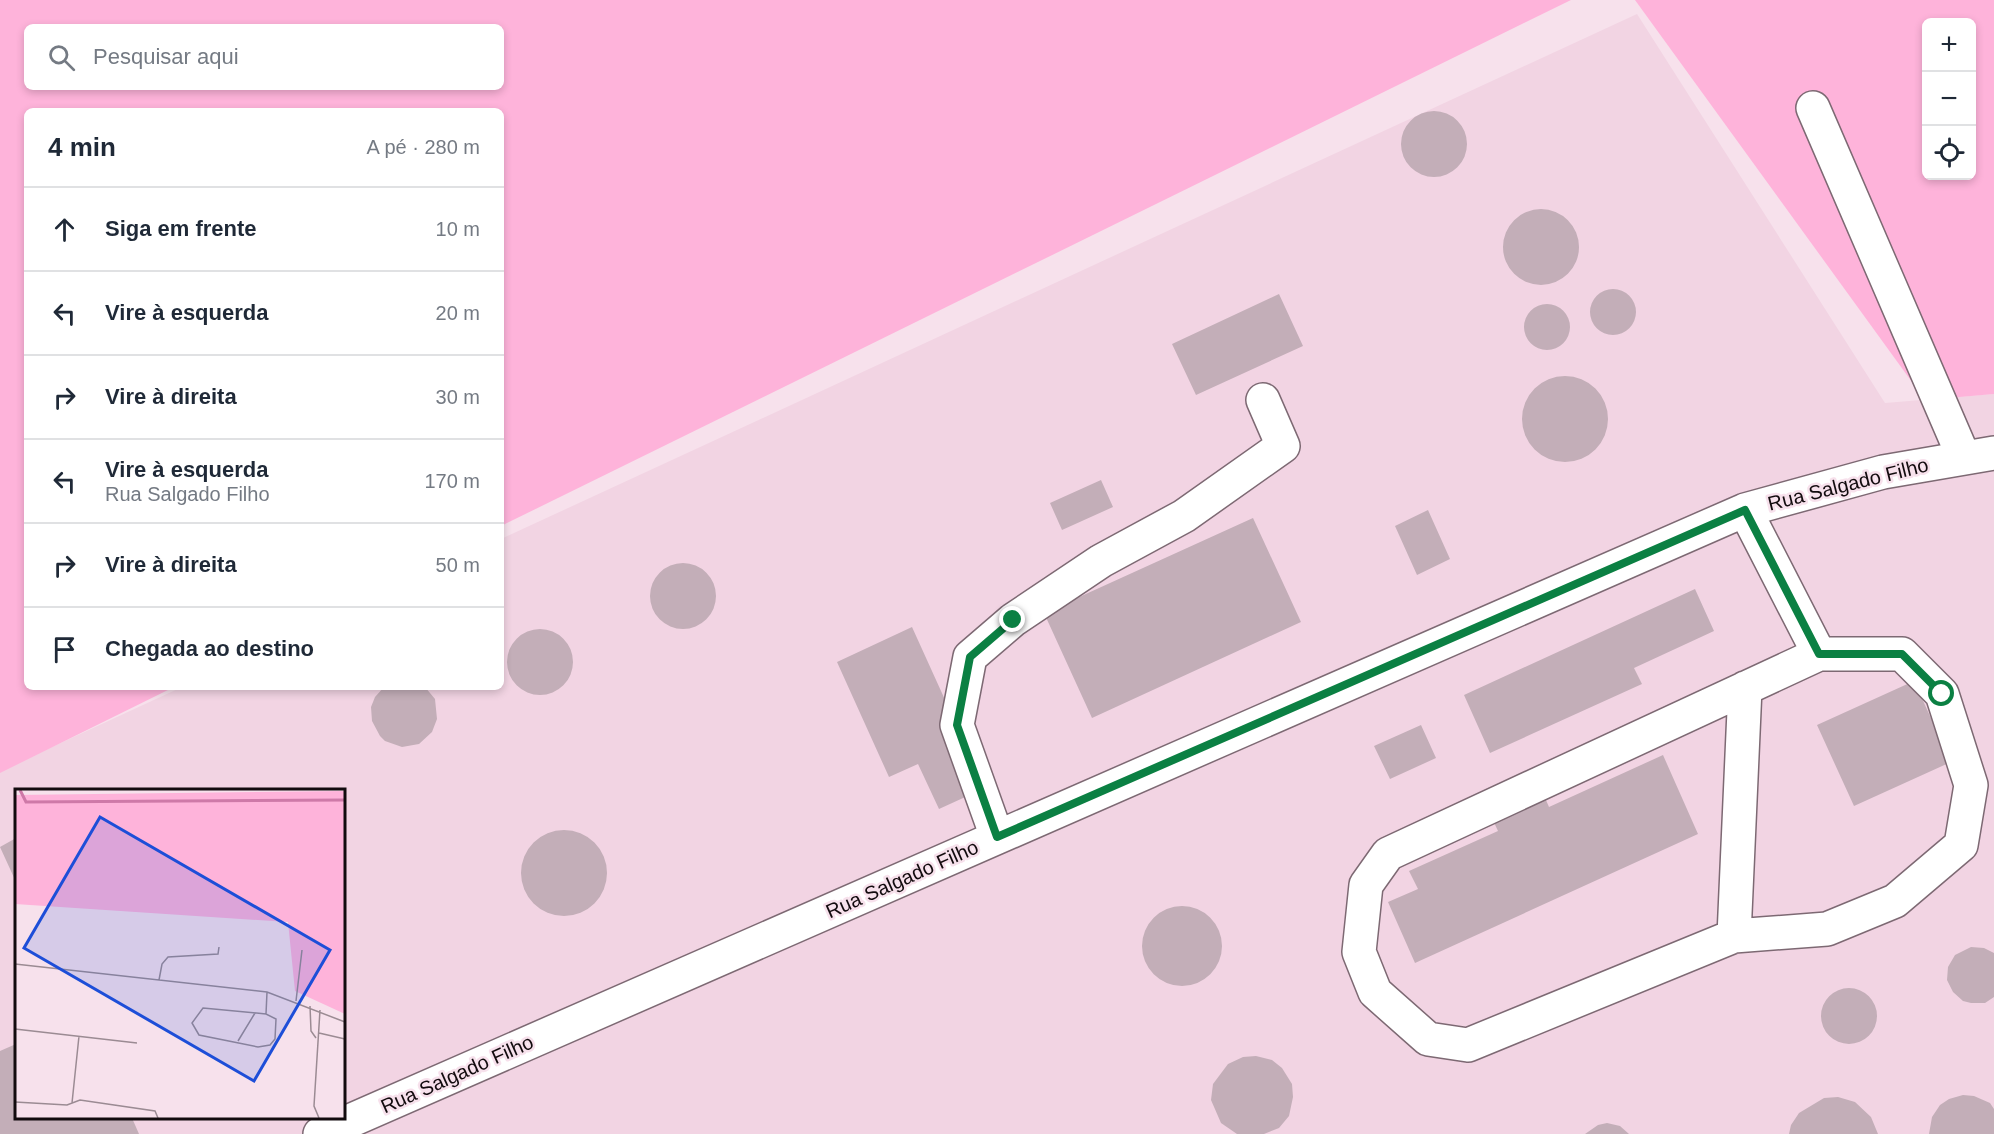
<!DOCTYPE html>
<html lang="pt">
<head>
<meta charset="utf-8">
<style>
	body { margin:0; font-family:Arial,sans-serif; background:#f6f6f7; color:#1f2937 }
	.controls { position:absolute; right:18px; top:18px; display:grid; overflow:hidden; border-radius:9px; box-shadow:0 3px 9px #0003 }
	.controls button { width:54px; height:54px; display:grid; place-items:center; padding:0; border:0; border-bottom:2px solid #e0e1e3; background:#fff; color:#1f2937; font:30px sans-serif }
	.stop { position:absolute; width:18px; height:18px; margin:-14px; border:4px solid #0b8043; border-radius:50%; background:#fff }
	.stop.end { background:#0b8043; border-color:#fff; box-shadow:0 2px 6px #0008 }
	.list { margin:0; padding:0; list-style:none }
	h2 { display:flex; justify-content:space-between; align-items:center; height:78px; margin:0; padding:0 24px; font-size:26px }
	h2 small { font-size:20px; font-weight:400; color:#747a83 }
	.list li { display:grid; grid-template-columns:39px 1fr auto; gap:18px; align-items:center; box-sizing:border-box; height:84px; padding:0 24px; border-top:2px solid #e0e1e3 }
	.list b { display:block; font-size:22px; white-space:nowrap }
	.list p { margin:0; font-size:20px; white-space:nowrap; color:#747a83 }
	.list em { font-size:20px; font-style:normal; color:#747a83 }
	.icon { flex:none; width:33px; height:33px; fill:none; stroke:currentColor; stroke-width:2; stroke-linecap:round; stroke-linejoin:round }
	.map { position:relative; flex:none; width:1994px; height:1134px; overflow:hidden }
	.search { position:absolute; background:#fff; box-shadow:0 3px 9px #0003; left:24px; top:24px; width:480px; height:66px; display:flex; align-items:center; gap:15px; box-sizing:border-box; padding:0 21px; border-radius:9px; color:#747a83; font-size:22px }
	.panel { position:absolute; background:#fff; box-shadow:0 3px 9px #0003; left:24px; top:108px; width:480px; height:582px; border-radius:9px }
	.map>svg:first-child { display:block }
</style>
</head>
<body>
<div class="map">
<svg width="1994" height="1134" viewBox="0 0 1994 1134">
	<rect width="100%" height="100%" fill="#f7e1ec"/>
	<path fill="#f2d4e3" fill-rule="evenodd" d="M1637,14L1885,403L1994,394V1134H0V771L182,687H501V539ZM16,790H344V1118H16Z"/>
	<path fill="#feb3da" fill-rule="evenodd" d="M0,0H1571L501,526V111H27V687H174L0,773ZM27,27H501V87H27Z
		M1635,0H1994V394L1925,400ZM1926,22H1972V176H1926Z"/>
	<path fill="#c3aeb8" d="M1401 144a33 33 0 1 1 66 0a33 33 0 1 1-66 0Z
		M1503 247a38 38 0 1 1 76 0a38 38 0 1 1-76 0Z
		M1590 312a23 23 0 1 1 46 0a23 23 0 1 1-46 0Z
		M1279,294L1303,346L1196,395L1172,344Z
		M1524 327a23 23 0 1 1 46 0a23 23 0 1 1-46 0Z
		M1522 419a43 43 0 1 1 86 0a43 43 0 1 1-86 0Z
		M1101,480L1113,507L1062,530L1050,503Z
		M1428,510L1450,559L1417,575L1395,526Z
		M1253,518L1301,622L1092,718L1044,613Z
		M650 596a33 33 0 1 1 66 0a33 33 0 1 1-66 0Z
		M1695,589L1714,631L1634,668L1642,684L1490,753L1464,695Z
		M912,627L985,788L939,809L918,764L889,777L837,662Z
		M507 662a33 33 0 1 1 66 0a33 33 0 1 1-66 0Z
		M1914,681L1951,762L1854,806L1817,725Z
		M384,687H425L435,699L437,719L432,732L419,744L402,747L385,741L380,736L372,721L371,707L375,697Z
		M1421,725L1436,758L1390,779L1374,746Z
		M1663,755L1698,834L1415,963L1388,902L1418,889L1409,871L1498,831L1490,814L1542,791L1549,807Z
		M521 873a43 43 0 1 1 86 0a43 43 0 1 1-86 0Z
		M16,838V882L0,847Z
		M1142 946a40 40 0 1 1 80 0a40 40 0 1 1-80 0Z
		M1971,947L1984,948L1994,953V997L1985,1003H1971L1963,1001L1953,992L1947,980L1948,967L1955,955Z
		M1821 1016a28 28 0 1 1 56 0a28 28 0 1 1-56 0Z
		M16,1044V1118H132L139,1134H0V1051Z
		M1256,1056L1272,1060L1282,1068L1292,1084L1293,1097L1289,1116L1279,1128L1264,1134H1237L1221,1123L1211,1100L1213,1084L1228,1064L1243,1057Z
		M1963,1095L1974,1096L1990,1103L1994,1109V1134H1929L1932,1117L1940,1105L1949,1099Z
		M1838,1097L1855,1102L1871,1117L1878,1134H1789L1791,1125L1799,1113L1824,1098Z
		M1607,1123L1620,1126L1629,1134H1585L1598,1125Z"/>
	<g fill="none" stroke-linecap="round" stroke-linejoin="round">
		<defs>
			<path id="minor" d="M1813,108L1964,458
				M1745,510L1819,654
				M1819,654H1902L1942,694L1971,785L1961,845L1895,901L1827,929L1734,936L1468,1045L1428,1039L1375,992L1359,952L1366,885L1388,854Z
				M997,837L957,725L970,657L1013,620L1101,561L1184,516L1283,446L1263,400
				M1734,936L1745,688
				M320,1134L1745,510L1883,472L1994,453"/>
		</defs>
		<use href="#minor" stroke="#7d6973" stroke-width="36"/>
		<use href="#minor" stroke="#fff" stroke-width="33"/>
	</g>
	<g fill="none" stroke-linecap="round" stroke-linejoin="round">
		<path stroke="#0b8043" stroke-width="8" d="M1013,620L970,657L957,725L997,837L1745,510L1819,654H1902L1942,694"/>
	</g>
	<g text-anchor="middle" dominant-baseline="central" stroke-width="5" stroke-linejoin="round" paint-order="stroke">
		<g font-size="20" fill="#120b0e" stroke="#f7e1ec">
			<text transform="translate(1848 484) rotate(-14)">Rua Salgado Filho</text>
			<text transform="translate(902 879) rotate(-24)">Rua Salgado Filho</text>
			<text transform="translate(457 1074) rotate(-24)">Rua Salgado Filho</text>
		</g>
	</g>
	<g transform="translate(15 789)">
		<rect width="330" height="330" fill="#f7e1ec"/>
		<path d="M330,2V225L280,202L273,133L0,115V6Z" fill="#feb3da"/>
		<path fill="none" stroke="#ce79a8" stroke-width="3" d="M5,1L11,13L330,11"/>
		<path fill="none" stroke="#9b8b93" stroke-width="1.5" d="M0,175L252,203L330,233M144,191L147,175L153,168L203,165L204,158M281,212L287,161M295,217L296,242L301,249M188,219L251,225L261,230L260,250L255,256L243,258L184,246L177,234ZM251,225L252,203M0,240L122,254M304,244L330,250M223,252L240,224M0,313L52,316L65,311L140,322L143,329M57,314L64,247M304,329L299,317L305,221"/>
		<path fill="#1d4ed8" fill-opacity="0.15" stroke="#1d4ed8" stroke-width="3" d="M85,28L315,161L239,292L9,159Z"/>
		<rect width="330" height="330" fill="none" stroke="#120b0e" stroke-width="3"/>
	</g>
</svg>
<div class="controls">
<button>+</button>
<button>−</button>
<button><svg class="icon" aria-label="locate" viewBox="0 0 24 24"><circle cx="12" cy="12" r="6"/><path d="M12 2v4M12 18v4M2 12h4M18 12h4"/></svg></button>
</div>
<div class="stop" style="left:1942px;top:694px"></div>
<div class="stop end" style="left:1013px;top:620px"></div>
<div class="search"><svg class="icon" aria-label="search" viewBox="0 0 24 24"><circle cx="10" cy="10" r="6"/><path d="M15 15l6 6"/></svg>Pesquisar aqui</div>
<section class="panel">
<h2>4 min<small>A pé · 280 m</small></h2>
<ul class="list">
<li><svg class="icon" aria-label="ahead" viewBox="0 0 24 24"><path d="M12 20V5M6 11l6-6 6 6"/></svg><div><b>Siga em frente</b></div><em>10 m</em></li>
<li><svg class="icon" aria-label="left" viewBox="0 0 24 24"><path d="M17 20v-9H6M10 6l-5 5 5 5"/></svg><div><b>Vire à esquerda</b></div><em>20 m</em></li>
<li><svg class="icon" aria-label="right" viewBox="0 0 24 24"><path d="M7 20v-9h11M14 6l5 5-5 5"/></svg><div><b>Vire à direita</b></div><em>30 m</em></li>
<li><svg class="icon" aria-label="left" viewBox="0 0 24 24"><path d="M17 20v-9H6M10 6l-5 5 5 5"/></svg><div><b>Vire à esquerda</b><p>Rua Salgado Filho</p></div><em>170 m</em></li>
<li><svg class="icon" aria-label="right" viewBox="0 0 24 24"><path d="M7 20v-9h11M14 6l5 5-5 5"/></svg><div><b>Vire à direita</b></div><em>50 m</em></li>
<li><svg class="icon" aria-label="arrive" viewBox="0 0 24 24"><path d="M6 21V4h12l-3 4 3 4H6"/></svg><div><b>Chegada ao destino</b></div></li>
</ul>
</section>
</div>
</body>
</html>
